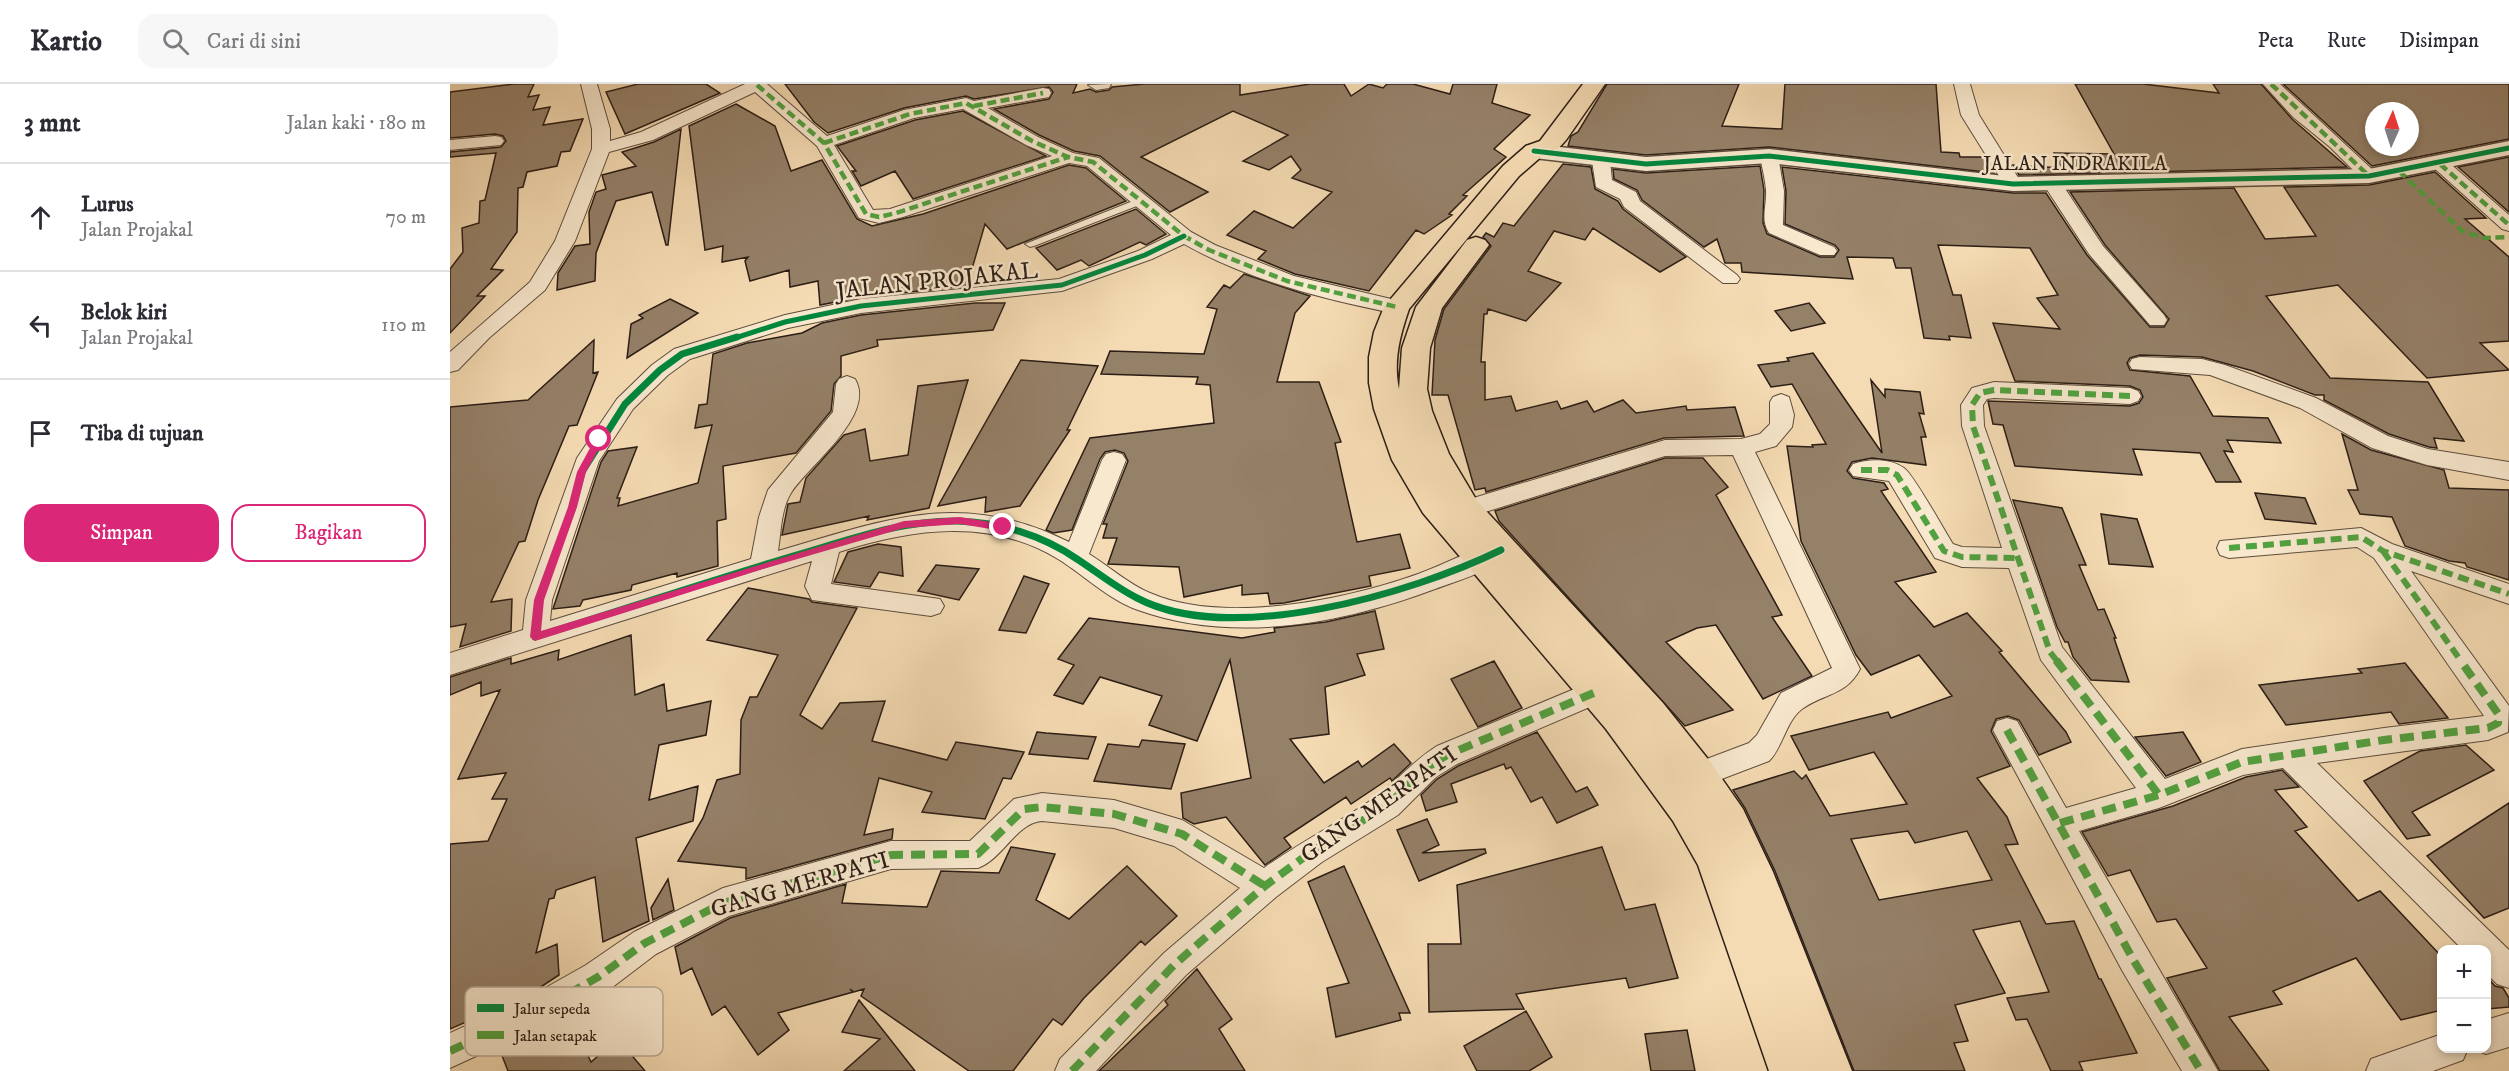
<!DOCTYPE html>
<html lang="id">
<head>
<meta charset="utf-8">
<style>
	body { margin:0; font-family:"IM FELL DW Pica",serif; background:#f7f7f7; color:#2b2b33 }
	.controls { position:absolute; right:18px; bottom:18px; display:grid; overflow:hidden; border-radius:12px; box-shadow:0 3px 9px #0003 }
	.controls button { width:54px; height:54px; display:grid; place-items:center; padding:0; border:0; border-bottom:2px solid #e1e1e2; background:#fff; color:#2b2b33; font:30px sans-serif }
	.compass { position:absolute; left:1915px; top:18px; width:54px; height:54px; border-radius:50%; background:#fff; box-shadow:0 3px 9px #0003; rotate:3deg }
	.stop { position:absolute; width:18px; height:18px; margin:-14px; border:4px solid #db2777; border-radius:50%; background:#fff }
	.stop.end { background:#db2777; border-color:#fff; box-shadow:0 2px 6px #0008 }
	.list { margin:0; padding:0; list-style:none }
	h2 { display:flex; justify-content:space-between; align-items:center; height:78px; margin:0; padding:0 24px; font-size:26px }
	h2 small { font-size:20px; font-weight:400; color:#7c7c81 }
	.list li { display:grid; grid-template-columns:39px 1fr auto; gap:18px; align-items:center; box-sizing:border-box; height:108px; padding:0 24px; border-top:2px solid #e1e1e2 }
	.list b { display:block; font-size:22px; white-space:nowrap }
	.list p { margin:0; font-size:20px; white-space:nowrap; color:#7c7c81 }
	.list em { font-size:20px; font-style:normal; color:#7c7c81 }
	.actions { display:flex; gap:12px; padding:18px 24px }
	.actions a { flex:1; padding:14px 0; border:2px solid #db2777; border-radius:18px; text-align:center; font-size:21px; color:#db2777 }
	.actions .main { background:#db2777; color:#fff }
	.icon { flex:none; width:33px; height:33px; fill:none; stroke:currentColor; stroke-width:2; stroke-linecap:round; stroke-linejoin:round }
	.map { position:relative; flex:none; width:2059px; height:987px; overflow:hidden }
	header { display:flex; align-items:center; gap:36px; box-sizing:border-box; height:84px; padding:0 30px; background:#fff; border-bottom:2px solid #e1e1e2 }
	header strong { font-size:28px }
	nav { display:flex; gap:33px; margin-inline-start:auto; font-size:21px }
	.search { width:420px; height:54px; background:#f7f7f7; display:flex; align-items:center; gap:15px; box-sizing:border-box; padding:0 21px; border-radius:18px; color:#7c7c81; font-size:22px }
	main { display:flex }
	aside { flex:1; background:#fff }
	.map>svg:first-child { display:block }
</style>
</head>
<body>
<header>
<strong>Kartio</strong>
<div class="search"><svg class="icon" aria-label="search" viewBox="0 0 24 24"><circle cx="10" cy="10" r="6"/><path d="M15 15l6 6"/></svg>Cari di sini</div>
<nav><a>Peta</a><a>Rute</a><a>Disimpan</a></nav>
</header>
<main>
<aside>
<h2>3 mnt<small>Jalan kaki · 180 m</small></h2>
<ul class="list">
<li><svg class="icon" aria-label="ahead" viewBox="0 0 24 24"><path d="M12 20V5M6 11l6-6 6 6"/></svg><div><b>Lurus</b><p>Jalan Projakal</p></div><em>70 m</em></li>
<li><svg class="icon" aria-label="left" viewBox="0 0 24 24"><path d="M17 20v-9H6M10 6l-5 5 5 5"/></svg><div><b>Belok kiri</b><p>Jalan Projakal</p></div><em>110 m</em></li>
<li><svg class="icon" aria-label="arrive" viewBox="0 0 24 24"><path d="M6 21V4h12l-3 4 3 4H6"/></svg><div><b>Tiba di tujuan</b></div></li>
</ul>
<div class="actions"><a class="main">Simpan</a><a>Bagikan</a></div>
</aside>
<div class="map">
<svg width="2059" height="987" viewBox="0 0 2059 987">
	<rect width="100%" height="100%" fill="#f5dbb3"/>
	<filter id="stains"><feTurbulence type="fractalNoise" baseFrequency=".00333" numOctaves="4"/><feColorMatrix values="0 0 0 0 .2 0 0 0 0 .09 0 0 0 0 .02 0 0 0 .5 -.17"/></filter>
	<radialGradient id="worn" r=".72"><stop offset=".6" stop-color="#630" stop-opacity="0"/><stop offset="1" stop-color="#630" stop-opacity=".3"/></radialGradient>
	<path fill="#958068" stroke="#2c1e16" stroke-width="1.5" fill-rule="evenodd" d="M64,0H84L78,13L89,11L83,26L100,23L93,41L133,35L120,67L111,68L107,82L77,88L73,103L68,104L67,148L41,185L53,186L27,212H35L0,249V185L13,168L12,144L29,139L30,117L35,116L46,69L0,73V68L51,63L56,57L53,52L45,50L0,54V8Z
		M188,0H256L270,9L175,50L156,8Z
		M335,0H627L623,9L640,5L646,8L659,6L662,3L694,0H790V11L860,0H894L901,12L919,0L933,4L937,0H963L1000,10L1003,0H1047L1042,19L1080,31L1044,65L1056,73L1013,111L1017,112L999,130L1002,131L974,150L966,146L919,207L845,190L808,175L816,167L777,151L804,127L843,144L882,108L842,94L851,86L841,72L819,86L793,77L838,51L783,27L691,73L758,108L720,128L650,72L624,67L589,51L544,25L599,15L603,8L599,3L524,15L516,12L454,24L378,49L364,38Z
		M1157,0H1289L1272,42L1332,45L1335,0H1486L1491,68L1509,69L1510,73H1535L1544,89L1319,63L1196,71L1118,62L1121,52L1128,48Z
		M1625,0H1693L1769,9L1763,0H1811L1842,35L1897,83L1569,91L1563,81L1612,84L1604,69L1664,70Z
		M1833,0H2059V55L1922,82ZM1924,27H1960V63H1924Z
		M286,20L325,42L341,87L372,76L407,135L422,142L473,130L619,81L636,84L676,117L557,165L535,140L517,202L411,213L370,221L368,197L340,203L339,186L300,197L295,177L298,173L272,178L273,162L255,166L239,42Z
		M513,27L596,72L463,115L445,87L411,102L402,87H406L387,62L465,36Z
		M231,45L218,161H216L202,108L166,117L146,169L145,197L107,206L108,189L125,162L140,160L139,128L146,108L156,105L152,91L186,82L172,68L204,58Z
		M2059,73V128L2008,83Z
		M1113,80L1141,83L1145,105L1168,117L1173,125L1236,173L1210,188L1143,144L1135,156L1104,147L1078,187L1111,199L1076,237L1038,225L1037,230H1034L1031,278H1035V316L1061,312L1066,327L1107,317L1111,325L1137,317L1144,328L1173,316L1186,329L1236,322L1237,326L1285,323L1294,352L1214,354L1036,408L1035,404L1025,406L998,311H982L985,256L994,225L1041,162L1033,153L1036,149L1044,153L1053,139L1064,142Z
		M1310,82L1314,106L1313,139L1317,150L1370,173H1384L1389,166L1385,161L1335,140L1336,107L1332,83L1563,109H1596L1637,171L1700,243H1714L1719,235L1655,161L1620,108L1784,104L1815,155L1866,152L1834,103L1919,101L1985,88L2036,134L2015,135L2059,173V257L2030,259L2059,286L1977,294L1888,201L1816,212L1880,294L1978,298L2014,357L1984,354L1987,364L1979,363L1939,350L1874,316V311H1865L1803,287L1752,273L1690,271L1680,274L1677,279L1680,286L1740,292L1763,332L1818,334L1831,359L1777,356L1783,368L1774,367L1791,398H1766L1750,369L1683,365L1692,391L1565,382L1553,341L1543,340L1538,317L1680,322L1689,319L1693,313L1690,306L1680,302L1565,297L1543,239L1610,245L1587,214L1608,211L1580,164L1488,161L1503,211H1511L1521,254L1499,252L1500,256L1474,254L1461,184H1446L1443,174L1397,173L1403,195L1292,188L1291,179H1275L1267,155L1254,163L1192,116L1187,106L1164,95L1163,85L1196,89Z
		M686,125L716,150L696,161L690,158L639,182L631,176L607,186L586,164Z
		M794,190L860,212L845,229L827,298H869L891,358L885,359L907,458L950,450L960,484L919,492L921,502L834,519L820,520L818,509L792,511V501L734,513L729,483L658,480L667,454H653L657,440H653L678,377L674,369L665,366L655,368L650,375L622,446L603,449L596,446L640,354L764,339L760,301L746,300L748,293L651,290L660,267L754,270L767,225L757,223L774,201L780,204Z
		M220,215L248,229L177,274L181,240L193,234L189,231Z
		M525,219H555L543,246L427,256L428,262L391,272V292L384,300L381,327L346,369L273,382L276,435L267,437L268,482L227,493V489L182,501L181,506L133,516L130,522L103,525L151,378L158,367L187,363L167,414H170L168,422L248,399L262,341L245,344L249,321L257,320L263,270L297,259L352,249L372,239L411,231Z
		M1359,219L1375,239L1341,247L1325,227Z
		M144,256L143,289L148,288L127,341L119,342L88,416L75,457L69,458L41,518L62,515L61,547L10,563L16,540L0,543V323L78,316Z
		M1363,269L1432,369L1421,296L1435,313V305L1470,308L1474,330L1469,329L1476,353H1471L1476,381L1422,374L1402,378L1397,387L1403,394L1434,399L1438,405L1431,407L1486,488L1445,498L1484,543L1517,529L1552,567L1549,568L1616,648L1621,658L1589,671L1569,636L1558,632L1546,635L1541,647L1560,682L1527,694L1557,733L1568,760L1555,761L1596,840L1624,837L1649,895H1651L1687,969L1629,978L1633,987H1601L1577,935L1566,936L1557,914L1599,908L1570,837L1523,846L1555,909L1505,921L1518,957L1504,959L1515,987H1404L1325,787L1295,724L1283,706L1344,687L1352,695L1356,691L1380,732L1457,720L1424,668L1359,686L1341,652L1438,628L1441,634L1502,612L1469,571L1421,591L1406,571L1351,457L1337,362L1363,363L1362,361L1376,360L1342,300L1321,303L1308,281L1339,277L1337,274ZM1458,747L1465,759L1517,747L1542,796L1429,816L1401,755Z
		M571,276L648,282L617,346H620L570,422L535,428L536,413L488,422Z
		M518,296L479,424L417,436L419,432L332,451L338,420L350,418L356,394L394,351L415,345L420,377L458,371L468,302Z
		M1892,350L1921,366L1994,386L1999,404L2059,406V496L2017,483L2015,479L1999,477L1955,462L1942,433L1910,430L1898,406H1908Z
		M1215,374H1253L1278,403L1266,411L1332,531L1322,533L1362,592L1313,615L1266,541L1247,544L1216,558L1283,626L1235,642L1049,437L1045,427Z
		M1805,409L1855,414L1866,440L1815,435Z
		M1563,416L1612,424L1636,481H1629L1648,526L1654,525L1666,554H1664L1679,598L1641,596L1623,573L1618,558H1615L1607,543Z
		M1651,430L1687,435L1703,483L1659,480Z
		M428,460L451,463L453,492L429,488L420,503L384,498L398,468Z
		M486,481L529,485L509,516L468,507Z
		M574,492L599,500L576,549L549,546Z
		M298,504L359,515L362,518L407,524L350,631L372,645L390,619L435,617L422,657L497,676L506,658L574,668L561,695L553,694L535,735L472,728L482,708L429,694L414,751L443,745L442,755L296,795V784L228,777L253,734L267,696L290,690L291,636L300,613H307L328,571L257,556Z
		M925,527L934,565L907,570L915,591L875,603L879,650L840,655L874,699L908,677L912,683L944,660L961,679L942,697L940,694L901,720L896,713L834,754L841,763L815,781L776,733L744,740L733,734L731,709L801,694L780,576L747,657L699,641L712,612L650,593L633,620L604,611L624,581L608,575L639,534L792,554L825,548L824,544L876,538Z
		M181,551L185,611L214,600L217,627L261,617L256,651L209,661L199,716L248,702L243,737L186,754L199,837L153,858L145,793L106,806L104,814L99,815L86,869L107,860L109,891L80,910L0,945V760L38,757L57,715H42L56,689L8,695L50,606L31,612V598L0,611V593L61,574V580L109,566L108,576Z
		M1044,577L1072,624L1028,643L1001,595Z
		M1955,579L1998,634L1949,640L1941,628L1836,641L1809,601L1912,589L1908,585Z
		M587,648L596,649L646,653L638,675L579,670Z
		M1087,648L1126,708L1137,703L1148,721L1107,739L1092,713L1081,718L1061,683L1056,685L1054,680L1001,700L1007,718L976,727L971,711L987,695L1008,682Z
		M1733,648L1751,678L1716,692L1685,653Z
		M692,656L735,660L721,705L644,697L658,660L689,663Z
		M2016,661L2044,686L1962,728L1980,751L1957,755L1914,697L1970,667Z
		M1832,686L1849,703L1825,706L1857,743L1845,747L1908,817L1930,807L1992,873V926L1951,936L1906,874L1823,907L1832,920L1779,933L1819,987H1770L1717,894L1757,884L1726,835L1707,838L1680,786L1658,792L1632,748L1723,722L1796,693Z
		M2059,719V824L2034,834L1977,772Z
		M977,735L989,761L972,769L1035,765L1036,769L969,797L947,746Z
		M561,763L605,770L586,816L619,835L677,782L727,832L695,861L691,857L634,914L612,941L603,935L563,987H519L411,912L414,905L404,908L400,905L403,908L328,929L339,946L308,971L275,922L262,931L242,884L231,890L225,863L280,834L396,800L392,819L477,823L491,787L549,789Z
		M1152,763L1175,826L1205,820L1228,894L1179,904L1176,894L1066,910L1074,925L979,928L978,860H1011L1007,801Z
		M894,782L960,929H949L951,936L886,953L877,904L899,899L858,798Z
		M218,795L224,826L203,836L201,824Z
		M747,885L782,935L769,945L795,987H649L718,921L715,917Z
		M2037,893L2045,902L2053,904L2059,914V923L2037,925Z
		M409,916L436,950L465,987H394L430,955L392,948Z
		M1076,927L1102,973L1079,987H1027L1014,962Z
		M119,931L141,978L168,955L195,987H58L51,969L79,950Z
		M1237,946L1245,987H1201L1195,950Z"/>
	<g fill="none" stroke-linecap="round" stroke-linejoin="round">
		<defs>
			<path id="service" d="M693,113L698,116L697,118L584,162L580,163L575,160Z"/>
			<path id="minor" d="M131,0H147L160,45V57L191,48L295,0H317L377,52L454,26L516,14L524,17L593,4L599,5L601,9L599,13L538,24L588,53L623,69L649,74L741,148L765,161L844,192L954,218L957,223L954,228L947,230C873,215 800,197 734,160L702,175L612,207L411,229L338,244L240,275L218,291L183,325L149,377L102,516L100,537L301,475L309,433L318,406L383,328L386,300L389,295L397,292L405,295C427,331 357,383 341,409C331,425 331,449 328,467C435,436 511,404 619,458L652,376L656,370L664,368L672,370L676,376L639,470C659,482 678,500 700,509C774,541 895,516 968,490C995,480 1021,466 1048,457L1057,460L1061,467C1051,484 1004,498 985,505C892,540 783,560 688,526C659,516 634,491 608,475C539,433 462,445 389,468L381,500L490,515L494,522L490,529L481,532L362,516L355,502L362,477L0,591V569L73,546L76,516L127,374L167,315L202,281L224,265L335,231L411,215L609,195L688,167L721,151L637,82L619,79L453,133L429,139L409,134L367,62L305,8L203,56L159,68L125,157L95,206L39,254L8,286L0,288V268L80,198L105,157L142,65V45ZM513,25L576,61L602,72L440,125L423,126L384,61L464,34Z
				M661,0L659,4L646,6L638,1Z
				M1504,0H1520L1529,31L1572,100L1570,104L1563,106L1554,100L1511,31Z
				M1813,0H1830L1925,88L1928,92L1925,96H1913L1880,63L1843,33Z
				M45,52L51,53L54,57L51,61L0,66V56Z
				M1319,67L1328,72L1334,107L1333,141L1384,163L1387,167L1384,171H1370L1319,149C1310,135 1317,122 1316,106C1315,95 1312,83 1310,72Z
				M1151,72L1160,77L1162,96L1186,108L1190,117L1287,191L1290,195L1287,199H1273L1174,123L1170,115L1146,103L1142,77Z
				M1990,75L1996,76L2059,131V147L2052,145L1984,84L1981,80Z
				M1601,92L1608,94L1653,162L1714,231L1717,236L1714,241H1700L1639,170L1592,98Z
				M1690,273L1752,275L1775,281L1866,314L1938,352L1978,365L2059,378V396L1977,381L1922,364L1850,324L1760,291L1682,285L1679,280L1682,275Z
				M1544,298L1680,304L1688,307L1691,312L1688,317L1680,320L1544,314L1537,315L1533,321L1534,342L1612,563L1715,695L1792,665L1934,644L2034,632L1924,474L1907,463L1779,474L1770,471L1767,464L1770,457L1911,444L1942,460L2059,500V520L1961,487L2059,622L2058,648L2038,656L1867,679L2059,866V904L2047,900L2036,889V866H2013L1833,684L1793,691L1709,724L1629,747L1768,987H1732L1673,888L1543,646L1547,637L1557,634L1567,637L1616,724L1686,704L1591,576L1559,484L1512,483L1485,474L1439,397L1403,392L1399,386L1403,380C1418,375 1440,374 1454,384C1464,391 1494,446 1503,460L1512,463L1552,464L1512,342L1511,321L1522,304Z
				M1331,310L1339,313L1344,331L1342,343L1326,362L1305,368L1410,585C1396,612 1374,609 1352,625C1336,637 1333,663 1319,677L1248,704L1238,700L1233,691L1238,682L1299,659L1307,651L1331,609L1382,584L1283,371L1215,372L1016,434L1007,431L1004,425L1007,419L1215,356L1291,355L1310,350L1320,340V318L1323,313Z
				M1146,596L1156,600L1160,608L1156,616L1007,680L986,693L948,731L872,778L826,813L736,891L646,987H605L610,975L714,869L790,804L724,762L664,744L592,737C566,739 553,775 528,784L441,785L279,832L206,870L160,905L105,936L0,984V949L81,912L136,881L184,848L273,804L441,757H520L564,715L592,709L664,716L732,736L814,784C850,758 891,738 927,712C948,696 964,676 987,662Z
				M2059,929V963L2036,970L2024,965L2036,964V936Z
				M1992,950V964H2018L2013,976L1983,987H1916L1921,975Z"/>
			<path id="tertiary" d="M2059,57V71L1919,99L1563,107L1319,79L1196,87L1084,74L1076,72L1072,67L1076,62L1084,60L1196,73L1319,65L1563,93L1919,85Z"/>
			<path id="trunk" d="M1133,0H1155L1116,56L1106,67L1092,72L1069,92L959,225C950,251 943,277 949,305L952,264L966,223L1017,156L1026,153L1035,156L1039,161L992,224L980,264L977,305L982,327L999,370L1027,417L1213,619L1261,679L1293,725L1323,788L1402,987H1319L1248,781L1223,737L1156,645L973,429L942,376L924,325L919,299V273L924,248L934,223L1053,82L1076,62L1090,57Z"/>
		</defs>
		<use href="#service" stroke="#5e4d3d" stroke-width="2"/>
		<use href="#minor" stroke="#5e4d3d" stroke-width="2"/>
		<use href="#tertiary" stroke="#5e4d3d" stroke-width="3"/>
		<use href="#trunk" stroke="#2c1e16" stroke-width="3"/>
		<use href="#service" fill="#f8e8ce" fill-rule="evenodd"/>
		<use href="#minor" fill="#f8e8ce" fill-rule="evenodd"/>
		<use href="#tertiary" fill="#f8e8ce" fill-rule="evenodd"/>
		<use href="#trunk" fill="#f5dbb3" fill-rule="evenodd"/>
		<path stroke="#51a240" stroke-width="4.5" stroke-dasharray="9 4.5" stroke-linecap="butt" d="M1821,0L1919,92
			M307,1L374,59L416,130L429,133L446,129L618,73
			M524,22L593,9
			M374,59L460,30L516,19L582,57L618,73L643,78L734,152L759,166L837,197L947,223
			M1990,80L2059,141
			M1949,87L2012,147L2033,154L2059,153"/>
		<path stroke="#51a240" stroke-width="6" stroke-dasharray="11 6" stroke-linecap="butt" d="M1411,386H1437L1447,391L1494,467L1512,473L1567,474
			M1779,464L1911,453L1933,467L2059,510
			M1933,467L2011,577
			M1607,577L1600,568L1523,342L1522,321L1530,309L1544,306L1680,312"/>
		<path stroke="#51a240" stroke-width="8" stroke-dasharray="14 8" stroke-linecap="butt" d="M1606,576L1709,711
			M1557,646L1684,877L1751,987
			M1610,739L1709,711L1792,678L1934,656L2038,644L2048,639L2049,631L2010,576
			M0,967L93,924L148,893L195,859L273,819L441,771L528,770L574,725L592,723L664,730L732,750L815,802
			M622,987L725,880L815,802L861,768L938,721L976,684L997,671L1146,608"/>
		<defs>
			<path id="cycleway-far1" d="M1084,67L1196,80L1319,72L1563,100L1919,92L2059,64
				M282,255L335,238L411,222L612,201L695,171L734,152"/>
			<path id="cycleway" d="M287,253L232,270L210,286L175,320L132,388L123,423L89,516L85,553C171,526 257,498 343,472C396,457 451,436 507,437C549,438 592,451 627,475C647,488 665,503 687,514C780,563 961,510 1051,466"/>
		</defs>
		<use href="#cycleway-far1" stroke="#f8e8ce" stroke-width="8"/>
		<use href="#cycleway" stroke="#f8e8ce" stroke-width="10"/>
		<use href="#cycleway-far1" stroke="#00873e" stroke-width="5"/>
		<use href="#cycleway" stroke="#00873e" stroke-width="7"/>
	</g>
	<path fill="#db2777" d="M146,353L154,355L136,388L127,423L94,516L91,547L454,437L510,433L553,440L558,443L553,447L510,440L454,444L313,485L85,557L80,553L84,516L118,423L127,388Z"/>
	<g text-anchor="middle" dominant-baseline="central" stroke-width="5" stroke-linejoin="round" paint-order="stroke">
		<g font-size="20" fill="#2c1e16" stroke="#f8e8ce">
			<text x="1625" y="80">JALAN INDRAKILA</text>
		</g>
		<g font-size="24" fill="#2c1e16" stroke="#f8e8ce">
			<text transform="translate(487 197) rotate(-6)">JALAN PROJAKAL</text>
			<text transform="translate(929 721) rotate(-35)">GANG MERPATI</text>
			<text transform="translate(350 801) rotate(-16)">GANG MERPATI</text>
		</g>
	</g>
	<rect x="15" y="903" width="198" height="69" rx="9" fill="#f8e8ce" stroke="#bbab97" stroke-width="1.5"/>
	<rect x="27" y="920" width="27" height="8" fill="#00873e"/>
	<rect x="27" y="947" width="27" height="8" fill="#51a240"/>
	<g font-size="16" fill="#2c1e16">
		<text x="64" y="930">Jalur sepeda</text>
		<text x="64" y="957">Jalan setapak</text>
	</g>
	<rect width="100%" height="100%" filter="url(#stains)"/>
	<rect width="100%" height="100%" fill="url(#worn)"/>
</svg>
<div class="controls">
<button>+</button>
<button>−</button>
</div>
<svg class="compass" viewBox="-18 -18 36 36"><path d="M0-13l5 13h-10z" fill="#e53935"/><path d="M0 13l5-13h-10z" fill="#7c7c81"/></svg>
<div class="stop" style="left:149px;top:355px"></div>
<div class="stop end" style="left:553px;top:443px"></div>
</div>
</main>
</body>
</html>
